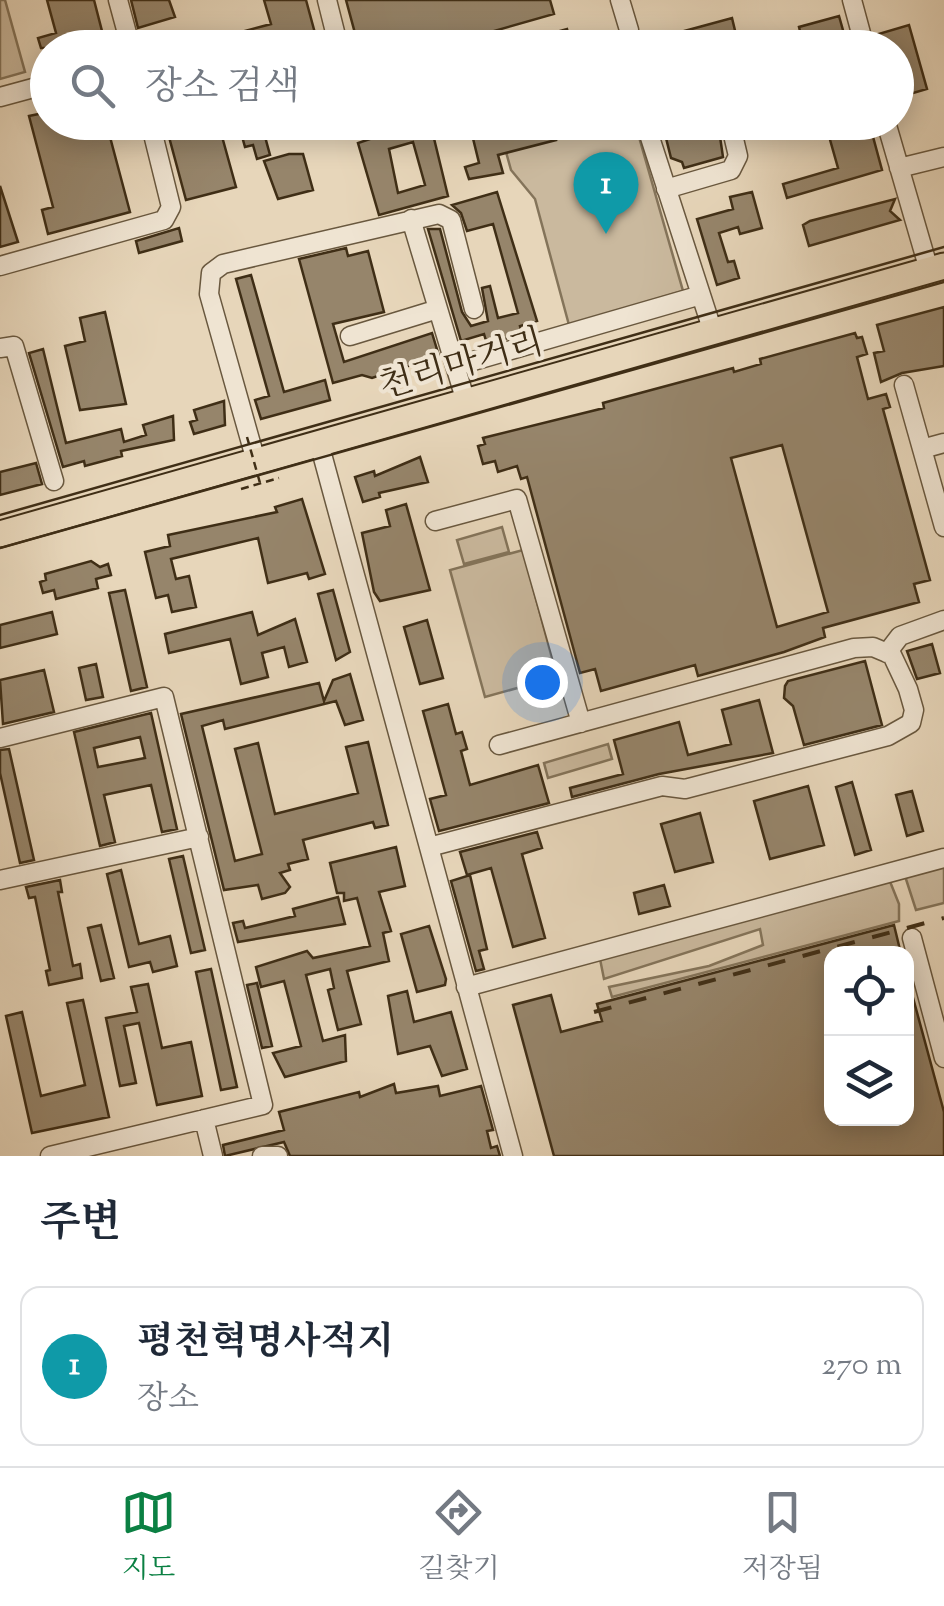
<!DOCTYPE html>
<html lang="ko">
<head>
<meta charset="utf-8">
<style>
	body { margin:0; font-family:"Sorts Mill Goudy","Noto Serif KR",serif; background:#f6f6f7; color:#1f2937 }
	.controls { position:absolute; right:30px; bottom:30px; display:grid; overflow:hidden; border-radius:20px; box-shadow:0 5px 25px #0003 }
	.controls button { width:90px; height:90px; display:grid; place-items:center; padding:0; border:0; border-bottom:2px solid #e0e1e3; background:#fff; color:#1f2937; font:50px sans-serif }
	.you { position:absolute; left:542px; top:682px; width:35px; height:35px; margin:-25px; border:8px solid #fff; border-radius:50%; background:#1a73e8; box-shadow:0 0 0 15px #1a73e833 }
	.badge { display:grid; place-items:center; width:65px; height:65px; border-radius:50%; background:#0b8043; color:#fff; font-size:32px; font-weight:700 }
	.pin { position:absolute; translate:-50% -82px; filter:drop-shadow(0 2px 5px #0008) }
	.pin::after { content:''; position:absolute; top:52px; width:35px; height:30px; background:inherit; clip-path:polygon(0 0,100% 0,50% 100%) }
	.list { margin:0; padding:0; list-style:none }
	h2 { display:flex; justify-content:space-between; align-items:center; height:130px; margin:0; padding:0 40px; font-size:42px }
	h2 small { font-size:32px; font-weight:400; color:#747a83 }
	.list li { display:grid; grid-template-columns:65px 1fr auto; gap:30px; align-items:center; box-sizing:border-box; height:160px; margin:0 20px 20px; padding:0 20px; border:2px solid #e0e1e3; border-radius:20px }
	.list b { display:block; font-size:38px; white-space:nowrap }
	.list p { margin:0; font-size:32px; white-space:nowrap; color:#747a83 }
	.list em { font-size:32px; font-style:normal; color:#747a83 }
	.icon { flex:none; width:55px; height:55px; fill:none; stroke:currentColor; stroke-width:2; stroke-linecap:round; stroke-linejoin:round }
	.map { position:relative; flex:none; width:944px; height:1156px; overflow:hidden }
	.search { position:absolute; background:#fff; box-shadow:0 5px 25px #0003; left:30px; right:30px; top:30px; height:110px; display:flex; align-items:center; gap:25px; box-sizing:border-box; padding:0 35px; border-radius:55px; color:#747a83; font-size:38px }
	.sheet { height:310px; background:#fff }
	nav { display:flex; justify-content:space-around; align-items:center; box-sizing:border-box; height:140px; border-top:2px solid #e0e1e3; background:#fff; font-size:28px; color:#747a83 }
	nav a { display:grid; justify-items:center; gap:5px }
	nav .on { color:#0b8043 }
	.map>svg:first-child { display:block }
</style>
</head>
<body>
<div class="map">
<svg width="944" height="1156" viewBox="0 0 944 1156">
	<rect width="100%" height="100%" fill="#e7d6ba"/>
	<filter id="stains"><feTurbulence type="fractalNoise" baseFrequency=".002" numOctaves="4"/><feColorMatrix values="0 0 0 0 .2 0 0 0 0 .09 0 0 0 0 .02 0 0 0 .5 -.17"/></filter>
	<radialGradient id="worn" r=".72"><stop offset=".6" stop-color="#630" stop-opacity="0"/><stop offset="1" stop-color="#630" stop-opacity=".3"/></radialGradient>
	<path fill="#cab99e" stroke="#84745a" stroke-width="2.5" d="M0,0H5L25,72L0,79Z
		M498,123H635L683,291L569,325L535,199L511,170Z
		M502,527L509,552L464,564L457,540Z
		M523,550L557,677L485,697L450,570Z
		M608,744L612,759L548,778L544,763Z
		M944,865V903L916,910L905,876Z
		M889,879L899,904V921L612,997L609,987L709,966L763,945L760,929L604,979L600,959Z"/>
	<path fill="#96856b" stroke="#3f2e16" stroke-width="2.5" fill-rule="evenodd" d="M47,0H94L103,35L61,48H41L38,38L56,33Z
		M131,0H169L175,17L138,28Z
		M264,0H306L319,48H217L215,39L271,24Z
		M346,0H550L554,14L434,48H359Z
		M839,16L848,48H804L799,27Z
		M732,18L738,43L721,48H657L655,39Z
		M909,25L927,89L896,98V48H879L875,35Z
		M567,29L572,48H509V45Z
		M48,112V122H106L130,212L48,234L42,210L53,207L29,116Z
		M165,122H218L236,187L186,200Z
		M238,122H261L270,155L257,159L253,145L245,147Z
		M420,122H430L448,196L379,215L358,143ZM413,142L425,185L398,193L389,149Z
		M469,122H551L556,140L498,155L503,173L469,179L465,167L479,163Z
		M662,122H685L687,131L718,123L723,157L684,168L682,162L671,158Z
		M825,122H869L882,170L787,198L783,184L838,168Z
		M289,154H303L313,190L278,199L264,161Z
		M0,186L18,242L0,247Z
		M497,192L537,321L520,326L522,334L487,344L484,334L461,341L428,229H440L462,312L471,326L488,321L482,288L490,286L498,318L518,313L493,224L467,231L461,213L452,205Z
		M752,192L762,228L740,234L738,227L719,233L728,262L734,261L739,278L717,285L697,219L733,209L730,197Z
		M895,199L890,211L900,220L809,246L803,225L810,221Z
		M179,228L182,241L139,253L136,241Z
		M346,248L348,256L368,251L384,312L333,324L344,362L432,333L439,356L372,378L362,375L333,383L299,259Z
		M251,275L284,392L325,380L330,400L261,419L255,400L269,396L236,279Z
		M944,307V366L902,373L881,382L874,353L884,351L877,325Z
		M105,312L126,404L80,410L65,346L85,341L80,318Z
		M855,333L857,338L862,337L867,354L857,357L868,399L886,394L890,407L883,409L930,580L914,584L919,602L823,628L825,637L784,652L698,676L695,665L601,691L595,669L580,673L527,477L521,479L517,466L498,472L495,461L483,464L478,446L485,444L483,438L604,408L603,403L733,368L734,372L761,364L760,359ZM782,445L828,612L777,627L731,458Z
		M43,349L66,443L121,429L124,442L146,435L143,425L173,416L174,440L121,451L122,456L85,466L84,461L63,467L29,353Z
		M224,401L225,425L194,434L190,422L197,420L194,410Z
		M420,457L428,482L379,493L380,497L363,502L355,477L374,471L375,476Z
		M36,463L42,484L0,495V472Z
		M302,499L325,574L309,579L307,573L268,583L258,538L171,559L176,579L189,576L196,607L172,612L168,595L156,598L145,552L170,546L168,535L277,512L275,507Z
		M406,504L430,590L380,601L374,592L362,533L390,526L386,510Z
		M91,561L100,567L108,564L111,575L96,579L98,588L56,599L54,590L43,593L40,582L46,580L45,574Z
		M125,590L147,687L131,691L109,593Z
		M333,590L350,652L336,660L318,594Z
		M52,612L57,634L0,648V625Z
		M252,612L258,635L295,619L307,662L289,667L284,647L262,653L268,677L241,684L230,639L169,653L165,634Z
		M427,620L443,678L420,684L404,627Z
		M932,644L940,673L917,679L907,651Z
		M865,661L882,725L804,745L793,706L784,698L785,686L788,681Z
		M96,664L103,697L86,700L79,668Z
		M44,670L54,712L3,724L0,680Z
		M350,674L363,720L345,725L336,701L225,729L223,720L202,726L235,861L262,854L235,749L258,743L275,814L358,793L346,747L368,742L388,825L375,828L373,822L303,840L308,859L288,864L290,870L280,873L290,887L285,893L262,899L258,885L224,890L181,714L319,683L324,701L333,680Z
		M759,700L773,753L659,774L572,797L570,788L623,774L614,740L679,722L688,755L731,744L722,710Z
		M448,704L456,734L462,732L467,749L461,751L470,785L538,765L549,803L439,831L430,799L446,795L423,711Z
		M151,713L177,829L162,832L151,785L104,795L115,842L100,846L74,732ZM140,737L145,758L98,767L94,748Z
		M9,749L34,860L20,863L0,773V750Z
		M852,782L871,850L855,855L836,787Z
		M808,786L824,845L770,859L754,801Z
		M912,791L923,831L907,836L896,795Z
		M700,813L713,862L675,872L661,824Z
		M537,832L542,848L522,854L545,938L513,947L491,868L467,875L460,852Z
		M396,847L405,886L379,892L391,931L383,933L389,961L347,971L361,1024L338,1030L328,990L334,988L330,969L306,975L323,1041L345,1035L346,1061L285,1077L273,1053L301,1046L284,981L261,987L256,967L307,951L313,958L370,946L357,898L344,901V893H337L330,863Z
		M183,856L205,950L191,953L169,859Z
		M121,870L139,944L170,936L177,966L153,972L150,962L129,967L107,874Z
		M470,875L487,949L479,951L484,969L476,971L451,881Z
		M60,880L62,892H58L73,966L80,964L82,978L49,985L46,971L50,970L35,897L29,898L26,887Z
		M664,885L670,906L639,914L634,893Z
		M338,897L345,924L238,942L233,923L243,921L245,928L295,916L293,909Z
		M101,925L114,978L101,981L88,928Z
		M894,925L901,954H832V1118H906L909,983L944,1112V1156H554L513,1005L551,995L561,1032L602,1021L597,1004Z
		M429,926L446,979L445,985L417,992L401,934Z
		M211,969L237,1087L221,1090L196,972Z
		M257,983L272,1046L262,1048L247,985Z
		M148,984L162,1048L191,1042L202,1096L157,1105L139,1023L124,1026L136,1083L120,1086L106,1018L137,1012L131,987Z
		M407,991L414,1022L451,1012L467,1069L442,1076L430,1046L398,1054L388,996Z
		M83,1000L109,1117L32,1133L6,1016L22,1012L41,1096L85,1085L67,1003Z
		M394,1084L396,1093L438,1086L440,1096L481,1086L493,1130L487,1131L491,1148L497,1146L500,1156H290L284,1142L225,1156L223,1145L284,1130L279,1112L359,1092L360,1097Z"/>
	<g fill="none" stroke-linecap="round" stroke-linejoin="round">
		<defs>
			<path id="minor" d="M118,0L131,48
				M327,0L339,48
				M620,0L629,30
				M852,0L865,48
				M0,97L48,84
				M359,122V125
				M645,122L713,332
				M886,122L929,270
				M899,168L944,157
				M666,189L731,170L738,156L730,122
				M411,219L466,402
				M0,266L164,220L171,207L150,122
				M350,336L438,309
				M0,348L14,346L54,481
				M456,366L701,295
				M904,385L944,527
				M319,443L513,1156
				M922,449L944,443
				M256,461L209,294L211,273L223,264L439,214L451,220L474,309
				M435,521L517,499L581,723
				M887,653L900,636L944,620
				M0,738L164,697L263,1105L50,1156
				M429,847L662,786L685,789L888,736L911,723L914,710L908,689L892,655L873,647L854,648L499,745
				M0,880L199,837
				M912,938L944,1058
				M466,987L944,858
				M204,1119L213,1156
				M262,1156H278"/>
			<path id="highway" d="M0,534L944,266"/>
		</defs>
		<use href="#minor" stroke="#69583f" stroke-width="21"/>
		<use href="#highway" stroke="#3f2e16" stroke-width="29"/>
		<path stroke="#3f2e16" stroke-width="2.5" stroke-dasharray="8 5" stroke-linecap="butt" d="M241,489L279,478"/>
		<use href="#minor" stroke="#efe4d2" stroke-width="18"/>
		<use href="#highway" stroke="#e7d6ba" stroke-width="25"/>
		<path stroke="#3f2e16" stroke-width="2.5" d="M0,515L944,247
			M0,548L944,282"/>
		<path stroke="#3f2e16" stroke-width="4" stroke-dasharray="18 18" stroke-linecap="butt" d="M594,1012L944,918"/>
		<path stroke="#3f2e16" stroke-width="2.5" stroke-dasharray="8 5" stroke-linecap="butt" d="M247,437L260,483"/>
	</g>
	<g text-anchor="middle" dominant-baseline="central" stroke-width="8" stroke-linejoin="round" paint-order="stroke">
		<g font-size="35" fill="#3f2e16" stroke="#efe4d2">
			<text transform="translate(462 366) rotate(-16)">천리마거리</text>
		</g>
	</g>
	<rect width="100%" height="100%" filter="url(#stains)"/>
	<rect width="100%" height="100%" fill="url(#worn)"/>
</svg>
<div class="controls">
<button><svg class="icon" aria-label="locate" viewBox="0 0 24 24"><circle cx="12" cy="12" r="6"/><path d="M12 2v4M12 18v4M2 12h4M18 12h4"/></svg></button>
<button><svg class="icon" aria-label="layers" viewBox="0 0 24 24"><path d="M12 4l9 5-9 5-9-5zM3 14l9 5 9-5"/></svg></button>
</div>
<div class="you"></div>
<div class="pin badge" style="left:606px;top:234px;background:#0f9aa8">1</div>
<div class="search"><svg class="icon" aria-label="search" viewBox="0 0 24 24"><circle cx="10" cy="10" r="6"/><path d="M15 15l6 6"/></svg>장소 검색</div>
</div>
<section class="sheet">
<h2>주변<small></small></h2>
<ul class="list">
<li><span class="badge" style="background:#0f9aa8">1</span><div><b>평천혁명사적지</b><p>장소</p></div><em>270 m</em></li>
</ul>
</section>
<nav>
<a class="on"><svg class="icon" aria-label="map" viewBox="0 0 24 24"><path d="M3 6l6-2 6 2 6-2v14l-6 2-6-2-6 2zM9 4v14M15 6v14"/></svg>지도</a>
<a><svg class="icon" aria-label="directions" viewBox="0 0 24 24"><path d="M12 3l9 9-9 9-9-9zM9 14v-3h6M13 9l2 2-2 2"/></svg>길찾기</a>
<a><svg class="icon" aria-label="saved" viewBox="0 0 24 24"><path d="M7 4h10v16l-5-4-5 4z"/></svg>저장됨</a>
</nav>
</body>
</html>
